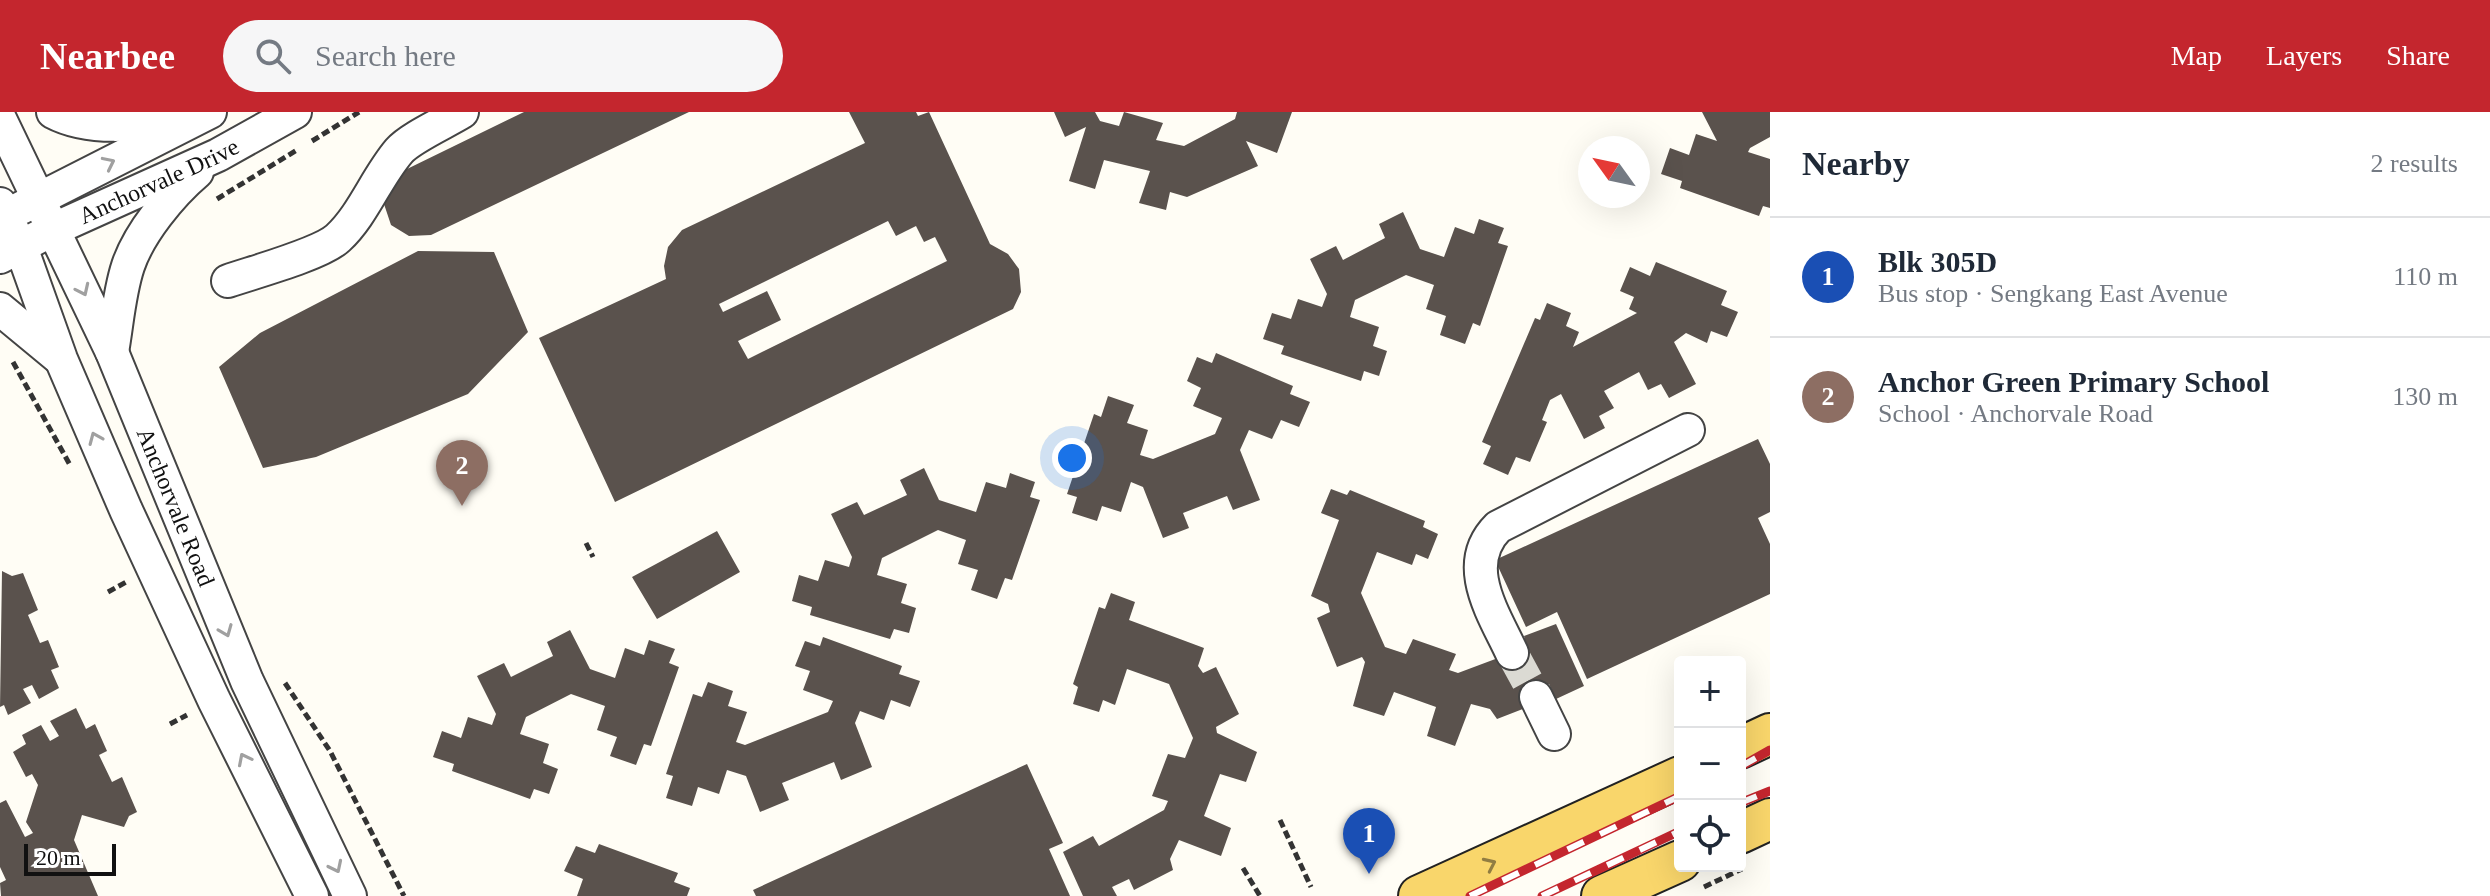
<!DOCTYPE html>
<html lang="en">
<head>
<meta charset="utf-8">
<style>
	body { margin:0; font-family:"Times New Roman",serif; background:#f6f6f7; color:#1f2937 }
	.controls { position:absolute; right:24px; bottom:24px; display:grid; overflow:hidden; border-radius:8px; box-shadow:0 8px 32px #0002 }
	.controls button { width:72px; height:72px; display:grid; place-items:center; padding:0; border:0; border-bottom:2px solid #e0e1e3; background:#fff; color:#1f2937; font:40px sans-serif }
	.compass { position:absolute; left:1578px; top:24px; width:72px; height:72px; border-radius:50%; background:#fff; box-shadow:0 8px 32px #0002; rotate:303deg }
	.scale { position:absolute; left:24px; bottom:20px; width:92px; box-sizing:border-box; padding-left:8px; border:4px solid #111; border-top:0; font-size:22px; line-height:28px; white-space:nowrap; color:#111; -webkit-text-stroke:6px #fff; paint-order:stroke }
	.you { position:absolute; left:1072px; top:346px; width:28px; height:28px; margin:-20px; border:6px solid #fff; border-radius:50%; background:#1a73e8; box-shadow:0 0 0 12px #1a73e833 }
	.badge { display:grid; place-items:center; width:52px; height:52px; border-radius:50%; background:#c4262e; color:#fff; font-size:26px; font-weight:700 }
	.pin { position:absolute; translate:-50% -66px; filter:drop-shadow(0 2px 4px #0008) }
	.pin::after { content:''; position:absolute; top:42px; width:28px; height:24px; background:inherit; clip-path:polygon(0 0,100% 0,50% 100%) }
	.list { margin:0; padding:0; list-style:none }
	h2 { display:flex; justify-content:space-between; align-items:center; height:104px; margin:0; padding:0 32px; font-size:34px }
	h2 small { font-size:26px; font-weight:400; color:#747a83 }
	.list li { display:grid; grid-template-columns:52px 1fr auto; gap:24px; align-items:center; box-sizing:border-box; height:120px; padding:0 32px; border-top:2px solid #e0e1e3 }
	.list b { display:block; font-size:30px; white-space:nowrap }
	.list p { margin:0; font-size:26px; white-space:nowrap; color:#747a83 }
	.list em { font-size:26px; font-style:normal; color:#747a83 }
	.icon { flex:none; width:44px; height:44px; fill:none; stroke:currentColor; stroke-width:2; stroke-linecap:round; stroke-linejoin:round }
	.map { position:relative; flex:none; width:1770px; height:784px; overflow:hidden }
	header { display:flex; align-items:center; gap:48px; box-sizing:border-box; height:112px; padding:0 40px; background:#c4262e; color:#fff }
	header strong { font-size:38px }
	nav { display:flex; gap:44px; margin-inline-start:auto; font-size:28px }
	.search { width:560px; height:72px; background:#f6f6f7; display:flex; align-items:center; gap:20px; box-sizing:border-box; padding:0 28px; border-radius:44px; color:#747a83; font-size:30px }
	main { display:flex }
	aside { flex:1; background:#fff }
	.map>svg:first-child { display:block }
</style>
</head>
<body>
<header>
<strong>Nearbee</strong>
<div class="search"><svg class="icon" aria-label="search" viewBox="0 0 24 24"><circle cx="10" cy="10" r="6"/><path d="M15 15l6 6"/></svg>Search here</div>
<nav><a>Map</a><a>Layers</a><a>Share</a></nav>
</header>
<main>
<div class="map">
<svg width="1770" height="784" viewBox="0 0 1770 784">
	<rect width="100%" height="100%" fill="#fffdf5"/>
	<path fill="#5a524d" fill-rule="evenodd" d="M524,0H689L431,123L409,124L391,113L384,92L389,72L407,57Z
		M849,0H916L918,4L929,0L990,132L1008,142L1019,157L1021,180L1013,197L615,390L539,226L666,167L664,154L668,135L682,118L865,31ZM888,109L896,124L916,114L924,130L935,125L947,149L748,247L738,229L781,208L767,179L723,200L719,192Z
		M1054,0H1095L1100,9L1119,14L1124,0L1163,11L1156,28L1184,34L1235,7L1237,0H1292L1277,41L1246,29L1258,54L1187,85L1170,80L1166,98L1139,91L1150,59L1104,48L1095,77L1069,69L1086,15L1065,25Z
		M1702,0H1770V25L1750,36L1748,40L1770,47V96L1763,94L1759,104L1680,76L1682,69L1661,62L1670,36L1689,43L1696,22L1717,29Z
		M1403,100L1420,137L1444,145L1455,115L1474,122L1479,107L1504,116L1498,131L1508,134L1480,214L1473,211L1465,232L1440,223L1446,204L1426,197L1434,173L1406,163L1355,188L1350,205L1379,215L1373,234L1387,239L1379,264L1364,259L1361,269L1281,242L1284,234L1263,227L1272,201L1291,207L1298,187L1322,195L1327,182L1310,147L1336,134L1343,148L1385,126L1379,112Z
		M418,139L494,140L528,220L468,282L316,345L263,356L219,255L260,221Z
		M1656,150L1727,179L1721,193L1738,200L1727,225L1711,219L1707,231L1686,221L1674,230L1696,272L1669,286L1661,272L1648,278L1639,260L1604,279L1614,296L1599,304L1605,316L1584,327L1561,282L1550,288L1542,308L1547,310L1530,350L1516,345L1508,363L1483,352L1491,334L1482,330L1535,206L1540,208L1547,191L1571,201L1566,214L1579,220L1573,235L1637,201L1629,197L1634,185L1620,179L1630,155L1650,164Z
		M1216,241L1293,274L1290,282L1310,290L1299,315L1281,308L1272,327L1249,318L1240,338L1260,388L1233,398L1227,384L1183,401L1189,416L1163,426L1143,375L1131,370L1121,400L1102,394L1097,409L1072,401L1077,385L1067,382L1094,302L1101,305L1108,284L1134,293L1127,311L1148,318L1140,343L1153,347L1215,322L1222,306L1193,294L1201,276L1187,269L1197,245L1212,251Z
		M1758,327L1770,352V400L1758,406L1770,432V482L1587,567L1557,500L1526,515L1495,448Z
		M924,356L939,388L976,400L986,370L1006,376L1010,361L1035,370L1030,385L1040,388L1012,468L1005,466L997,487L971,478L978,458L958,452L966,428L938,418L882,446L877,463L907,472L901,491L916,496L909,521L894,517L890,527L810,503L812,495L792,489L799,463L818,469L825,448L849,455L852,445L831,402L857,390L864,403L907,383L900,368Z
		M1331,377L1347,383L1350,378L1425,409L1423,415L1438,422L1428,447L1416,442L1412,453L1377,440L1361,481L1385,535L1406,542L1413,527L1456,542L1449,558L1458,561L1527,535L1524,524L1556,512L1584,574L1556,587L1549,572L1533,580L1538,591L1497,607L1490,597L1471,592L1455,634L1427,624L1436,595L1394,580L1384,604L1353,594L1365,550L1362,545L1337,555L1317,506L1330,500L1328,492L1311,484L1339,408L1321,401Z
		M717,419L740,460L657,507L632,465Z
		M2,459L12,464L23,461L38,498L28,503L40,531L48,528L59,555L51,558L59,576L39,587L32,573L23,577L31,591L8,603L4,593L0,595Z
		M1111,481L1135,490L1129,508L1204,536L1198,554L1203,561L1216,555L1239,602L1216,615L1217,621L1257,640L1246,670L1220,662L1204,704L1231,716L1221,744L1179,728L1170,747L1173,758L1134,778L1129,767L1112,775L1117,784H1083L1063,740L1093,724L1099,734L1164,698L1168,689L1152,684L1168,642L1185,646L1193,626L1169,572L1127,557L1115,593L1103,588L1099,600L1073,592L1078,575L1073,572L1099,495L1105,497Z
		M570,518L590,557L615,566L625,536L644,543L649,528L675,537L669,551L679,555L651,634L644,632L636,653L610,644L617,625L597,618L605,594L571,582L526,605L520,622L549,632L543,651L558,657L549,682L534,677L530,687L452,659L454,652L433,645L442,619L461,626L468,605L492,613L496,602L477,564L504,551L511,565L553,544L547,530Z
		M823,525L902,554L899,562L920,569L910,595L891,588L884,608L860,599L855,611L872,655L841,668L834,650L782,671L789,688L760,700L746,664L727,658L719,682L698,675L692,694L666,686L673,664L666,662L693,582L702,585L708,570L733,579L728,594L747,600L736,630L745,633L828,600L833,589L803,578L810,559L795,554L805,529L820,534Z
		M76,596L86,617L95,612L107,639L99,643L112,670L122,665L137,700L129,704L124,715L82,703L74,728L98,784H1L0,771L6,768L0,755V691L6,688L25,725L33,721L26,710L38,673L32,662L26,665L13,640L26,632L22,623L41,613L50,629L59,624L50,609Z
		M1027,652L1063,731L1049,737L1070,784H756L753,778Z
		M599,732L678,761L674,770L690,776L687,784H577L583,767L564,759L576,734L595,741Z"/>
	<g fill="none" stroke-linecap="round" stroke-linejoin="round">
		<path stroke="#dbdad3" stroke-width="32" stroke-dasharray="32 16" stroke-linecap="butt" d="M1512,541L1536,585"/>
		<defs>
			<g id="minor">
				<path d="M53,0C89,19 138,13 177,7"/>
				<path id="s1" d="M0,7L112,240L247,569L350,784"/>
				<path d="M0,92L21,135L61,247L126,398L214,588L312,784"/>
				<path d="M21,96L210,0"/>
				<path id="s2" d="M0,145L54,117L218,43L295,0"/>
				<path d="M228,169C254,160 321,142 338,126C363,103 376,66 399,39C410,26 446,10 462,0"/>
				<path d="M0,197L58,245"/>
				<path d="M112,240C117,212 119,181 128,154C139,121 171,82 197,60"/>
				<path d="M1512,541C1494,502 1460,453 1498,415L1688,318"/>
				<path d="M1536,585L1554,622"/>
			</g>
			<path id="major" d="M1740,636L1770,622
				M1740,721L1770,707
				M1419,784L1680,665
				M1602,784L1680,749"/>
		</defs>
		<use href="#minor" stroke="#444" stroke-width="36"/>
		<use href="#major" stroke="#222" stroke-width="44"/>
		<path stroke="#333" stroke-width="5" stroke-dasharray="8 4" stroke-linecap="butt" d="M312,29L359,0
			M217,87L297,38
			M13,250L70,353
			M586,431L593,445
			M108,480L128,469
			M285,571L330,639L404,784
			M170,612L187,603
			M1280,708L1311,775
			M1243,756L1260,784
			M1704,775L1742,757"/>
		<use href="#minor" stroke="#fff" stroke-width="32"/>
		<use href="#major" stroke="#f9d66b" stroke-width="40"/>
		<defs>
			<path id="rail" d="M1740,655L1770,638
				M1740,691L1770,679
				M1470,784L1680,684
				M1542,784L1680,719"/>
		</defs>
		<use href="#rail" stroke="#c4262e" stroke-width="9"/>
		<use href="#rail" stroke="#fff" stroke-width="6" stroke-dasharray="18" stroke-linecap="butt"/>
	</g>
	<defs><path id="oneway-chevron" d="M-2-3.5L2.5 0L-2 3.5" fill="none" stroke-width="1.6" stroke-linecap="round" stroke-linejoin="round" transform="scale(2)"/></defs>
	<g stroke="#a0a0a0">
		<use href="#oneway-chevron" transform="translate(109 51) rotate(-26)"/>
		<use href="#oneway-chevron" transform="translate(83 178) rotate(65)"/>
		<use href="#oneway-chevron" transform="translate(95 326) rotate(-113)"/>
		<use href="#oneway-chevron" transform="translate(226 519) rotate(68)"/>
		<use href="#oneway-chevron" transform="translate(244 647) rotate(-117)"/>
		<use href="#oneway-chevron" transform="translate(336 755) rotate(64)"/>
	</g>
	<use stroke="#917d42" href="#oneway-chevron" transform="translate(1490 752) rotate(-25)"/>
	<g text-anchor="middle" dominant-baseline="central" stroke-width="8" stroke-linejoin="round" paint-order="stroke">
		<g font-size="24" fill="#111" stroke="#fff">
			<text stroke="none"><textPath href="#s2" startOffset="176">Anchorvale Drive</textPath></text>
			<text stroke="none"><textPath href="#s1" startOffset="426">Anchorvale Road</textPath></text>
		</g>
	</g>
</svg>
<div class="controls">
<button>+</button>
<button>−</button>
<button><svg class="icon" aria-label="locate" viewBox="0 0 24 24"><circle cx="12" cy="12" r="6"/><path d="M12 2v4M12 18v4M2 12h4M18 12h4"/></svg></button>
</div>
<svg class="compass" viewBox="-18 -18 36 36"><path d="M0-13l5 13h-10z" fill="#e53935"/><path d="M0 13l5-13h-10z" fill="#747a83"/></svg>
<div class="scale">20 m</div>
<div class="you"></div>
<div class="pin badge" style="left:1369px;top:762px;background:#1a4fb4">1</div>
<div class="pin badge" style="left:462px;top:394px;background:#8d6e63">2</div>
</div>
<aside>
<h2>Nearby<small>2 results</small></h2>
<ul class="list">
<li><span class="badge" style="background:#1a4fb4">1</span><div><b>Blk 305D</b><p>Bus stop · Sengkang East Avenue</p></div><em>110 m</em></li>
<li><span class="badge" style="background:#8d6e63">2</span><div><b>Anchor Green Primary School</b><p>School · Anchorvale Road</p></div><em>130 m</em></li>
</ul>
</aside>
</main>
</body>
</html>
